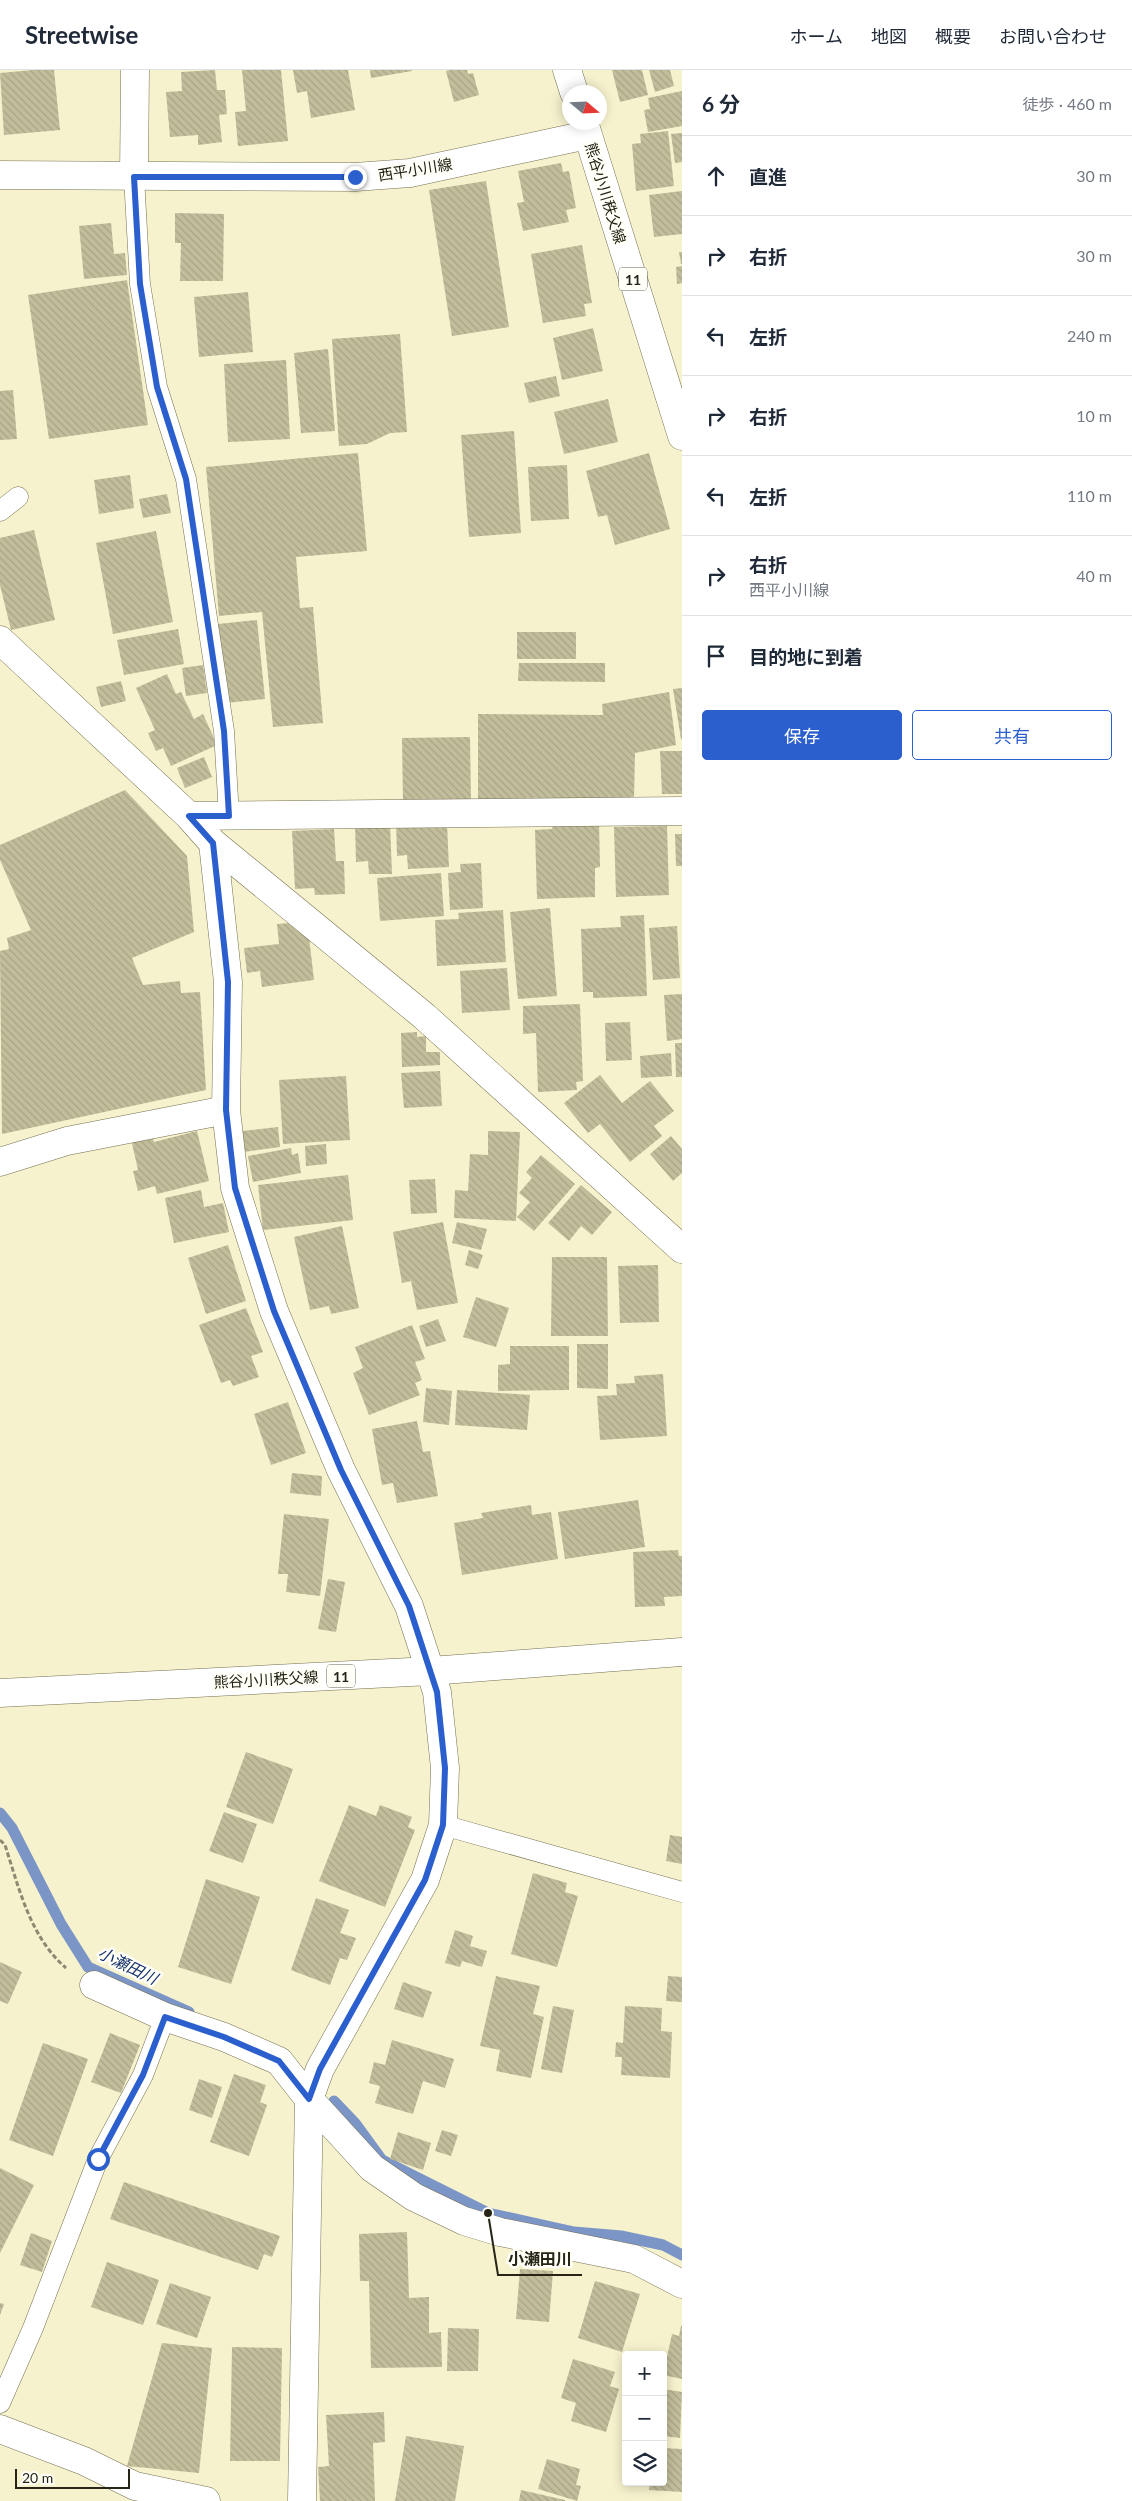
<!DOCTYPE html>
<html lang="ja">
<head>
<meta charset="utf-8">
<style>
	body { margin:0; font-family:Lato,"Noto Sans JP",sans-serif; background:#f6f6f7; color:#1f2937 }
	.controls { position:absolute; right:15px; bottom:15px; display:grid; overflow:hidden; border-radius:5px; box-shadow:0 2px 12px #0003 }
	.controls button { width:45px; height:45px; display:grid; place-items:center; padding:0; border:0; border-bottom:1px solid #e0e1e3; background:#fff; color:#1f2937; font:25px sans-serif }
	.compass { position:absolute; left:562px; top:15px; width:45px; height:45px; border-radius:50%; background:#fff; box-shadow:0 2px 12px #0003; rotate:109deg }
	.scale { position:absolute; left:15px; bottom:12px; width:115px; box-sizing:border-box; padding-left:5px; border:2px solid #252416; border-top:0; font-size:14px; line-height:18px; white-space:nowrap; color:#252416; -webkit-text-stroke:4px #fffef7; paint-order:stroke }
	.stop { position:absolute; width:15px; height:15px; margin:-11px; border:4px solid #2c5fce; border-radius:50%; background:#fff }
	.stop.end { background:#2c5fce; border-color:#fff; box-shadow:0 1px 5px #0008 }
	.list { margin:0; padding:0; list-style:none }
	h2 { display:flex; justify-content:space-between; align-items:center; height:65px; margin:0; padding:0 20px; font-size:21px }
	h2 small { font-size:16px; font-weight:400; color:#747a83 }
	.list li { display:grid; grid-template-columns:32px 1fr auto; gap:15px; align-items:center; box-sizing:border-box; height:80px; padding:0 20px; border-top:1px solid #e0e1e3 }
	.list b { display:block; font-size:19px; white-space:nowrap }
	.list p { margin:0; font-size:16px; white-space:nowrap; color:#747a83 }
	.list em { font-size:16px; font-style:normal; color:#747a83 }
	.actions { display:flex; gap:10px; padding:15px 20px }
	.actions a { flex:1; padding:11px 0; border:1px solid #2c5fce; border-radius:5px; text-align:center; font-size:18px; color:#2c5fce }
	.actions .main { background:#2c5fce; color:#fff }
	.icon { flex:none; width:28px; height:28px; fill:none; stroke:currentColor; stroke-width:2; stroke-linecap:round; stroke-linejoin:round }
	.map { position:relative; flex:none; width:682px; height:2431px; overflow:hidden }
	header { display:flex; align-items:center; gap:30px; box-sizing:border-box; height:70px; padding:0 25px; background:#fff; border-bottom:1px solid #e0e1e3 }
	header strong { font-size:24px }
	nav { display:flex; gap:28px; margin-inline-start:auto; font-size:18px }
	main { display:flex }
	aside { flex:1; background:#fff }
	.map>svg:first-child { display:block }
</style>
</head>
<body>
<header>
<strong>Streetwise</strong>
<nav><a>ホーム</a><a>地図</a><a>概要</a><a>お問い合わせ</a></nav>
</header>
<main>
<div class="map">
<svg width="682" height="2431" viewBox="0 0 682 2431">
	<defs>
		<pattern id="building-back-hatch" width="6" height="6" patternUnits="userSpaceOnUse" patternTransform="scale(1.25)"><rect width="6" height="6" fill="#c2be9c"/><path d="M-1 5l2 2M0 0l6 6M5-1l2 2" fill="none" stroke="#a7a386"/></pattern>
	</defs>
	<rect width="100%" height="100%" fill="#f6f2ce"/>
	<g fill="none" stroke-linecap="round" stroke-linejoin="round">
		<path stroke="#7b95c6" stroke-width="11" d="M0,1743L12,1758L61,1854L88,1897L189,1942
			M334,2031L355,2053L382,2090L488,2143L574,2162L621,2166L663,2175L682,2185"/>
	</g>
	<path fill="url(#building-back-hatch)" d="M33,0H54L60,60L4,65L0,3Z
		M215,0L217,20H225L227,44L219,45L222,72L198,75V65L170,67L166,22L182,21L181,2Z
		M242,0H281L288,71L238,76L235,42L246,41Z
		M293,0H348L355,40L311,48L307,21L297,23Z
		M370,0H412V1L371,8Z
		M450,0H467L468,4L473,3L479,25L454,32L446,1Z
		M612,0H642L648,25L620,32Z
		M649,0H670L674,16L655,22Z
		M682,21V56L648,62L644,40L650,39L648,28Z
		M668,61L674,116L636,121L632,74L641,73L640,64Z
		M682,63V92L675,93L671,64Z
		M561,93L563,102L569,101L576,138L566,140L569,152L523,161L517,133L524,132L518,101Z
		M486,111L509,257L452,266L429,120Z
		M682,121V164L654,167L649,125Z
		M175,143L224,144L223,211H180L181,173H175Z
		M111,153L114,184L125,183L127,205L84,209L79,156Z
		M582,175L592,233L584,234L586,246L543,253L531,184Z
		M679,182H682V194H681Z
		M682,196V213L677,214L676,197Z
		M127,210L148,355L49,369L28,225Z
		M248,222L253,282L199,287L194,227Z
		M593,258L603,301L562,310L553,268Z
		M400,264L407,362L390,363L367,374L339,376L332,269Z
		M328,279L335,361L301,363L294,283Z
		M286,290L290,369L228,372L224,294Z
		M556,306L560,326L529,333L524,313Z
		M13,320L17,369L0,370V321Z
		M608,329L618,372L564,384L554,342Z
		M514,361L521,463L469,467L461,365Z
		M358,383L367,481L296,487L300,538L313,537L323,653L273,657L262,542L219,546L206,397Z
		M649,383L670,459L615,475L607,445L598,447L586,401Z
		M567,395L569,449L531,451L528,397Z
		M130,405L134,438L99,444L94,410Z
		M167,424L171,443L143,448L139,429Z
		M34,460L55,550L11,560L0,515V468Z
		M156,461L173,552L113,564L96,473Z
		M257,550L265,629L225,633L218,554Z
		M178,559L184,594L124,605L117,570Z
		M517,562H576V589H517Z
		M519,593H605V612L518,611Z
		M203,595L207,623L186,626L182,598Z
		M167,604L176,624L181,622L194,649L203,644L217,675L171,696L163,678L156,681L148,663L155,660L136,618Z
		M121,611L126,631L101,637L96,617Z
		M682,618V669H681L673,619Z
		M669,622L676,675L635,683L634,729H478V644L603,645L602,634Z
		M470,667L471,732L403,733L402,668Z
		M660,681H682V724H662Z
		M204,687L212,707L185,718L177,698Z
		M125,720L187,786L194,862L132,888L143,915L180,911L181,923L200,922L206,1020L2,1064L0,881L9,879L7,868L31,860L0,790V775Z
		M396,750L447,754L449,797L408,799L407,785L397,786Z
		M599,752L600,797L595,798V827L537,829L535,760L552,759L553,753Z
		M390,753L392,804H369L368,791L356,792L355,754Z
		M667,756L669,825L616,827L614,757Z
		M334,759L336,791H344L345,824L315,825L314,818L295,819L292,761Z
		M675,764H682V796H676Z
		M481,793L483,838L450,840L448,803L461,802L460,794Z
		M441,803L444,846L380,851L377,808Z
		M550,838L557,926L518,929L510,842Z
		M503,840L506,892L437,896L435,850L459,849L458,843Z
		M644,845L647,926L593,928V922H583L581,859L621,857L620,846Z
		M290,853L309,867L314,910L262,917L260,901L247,903L244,878L279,874L277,854Z
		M677,856L680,908L653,910L649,858Z
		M507,898L510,940L462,943L460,901Z
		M682,924V969L667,971L664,925Z
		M580,934L583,1011L576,1012L577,1020L538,1022L536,963L523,964V936Z
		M630,952L632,990L606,991L605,953Z
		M417,962V967L426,966V982H440V995L402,997L401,963Z
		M675,973H682V1007H676Z
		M671,983L672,1006L641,1008L640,986Z
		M440,1001L442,1036L404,1038L401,1003Z
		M600,1005L622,1033L650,1011L674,1041L654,1056L662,1066L630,1092L600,1054L588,1063L564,1033Z
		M346,1006L350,1070L283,1074L279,1010Z
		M278,1057L280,1077L244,1082L242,1061Z
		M197,1061L209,1111L157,1124L155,1116L138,1121L133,1101L138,1100L131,1069L152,1064L154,1072Z
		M488,1061L520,1062L516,1151L454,1148L455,1120L468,1121L470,1084L488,1085Z
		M671,1066L682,1079V1103L673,1111L650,1084Z
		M326,1074L327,1094L306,1096L305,1076Z
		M291,1078L292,1085L298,1083L301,1103L253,1112L248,1086Z
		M541,1085L575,1114L534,1161L517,1147L530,1132L519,1123L532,1108L526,1102Z
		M348,1105L353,1150L263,1160L258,1115Z
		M435,1109L437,1143L411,1144L409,1110Z
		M581,1115L612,1142L592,1165L581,1156L569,1171L548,1153Z
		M201,1120L204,1137L223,1133L229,1162L174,1173L165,1128Z
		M443,1152L458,1233L417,1240L411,1211L402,1213L393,1162Z
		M457,1152L487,1159L481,1180L452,1173Z
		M342,1156L359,1238L331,1244L329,1236L310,1240L294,1167Z
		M228,1175L246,1231L206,1244L188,1188Z
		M469,1180L483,1185L478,1199L465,1195Z
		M552,1187H607L608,1266H551Z
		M658,1195L659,1252L620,1253L618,1196Z
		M476,1227L509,1238L496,1277L463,1267Z
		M246,1238L263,1282L251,1286L259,1307L233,1316L230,1310L221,1313L199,1255Z
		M438,1249L446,1271L426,1277L419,1256Z
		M412,1255L425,1289L415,1292L422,1310L415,1313L420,1325L369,1345L353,1303L363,1298L355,1277Z
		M577,1274H608V1319L577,1318Z
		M510,1276H569V1320L498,1321V1295L510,1294Z
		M663,1304L667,1366L600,1370L597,1326L617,1325L616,1314L635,1313L634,1306Z
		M426,1318L452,1321L449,1355L423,1352Z
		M457,1320L530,1325L527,1360L455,1355Z
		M288,1332L306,1383L271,1395L254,1344Z
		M417,1351L423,1382L430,1381L438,1426L397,1433L393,1413L382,1415L372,1359Z
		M292,1403L322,1406L321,1426L290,1423Z
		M638,1430L645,1477L565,1489L558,1442Z
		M531,1435L532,1445L551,1442L558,1489L462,1505L454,1453L483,1448L481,1443Z
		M284,1444L329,1449L320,1526L286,1522L288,1504H278Z
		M678,1480L679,1486H682V1526L664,1527L665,1536L635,1537L633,1482Z
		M328,1509L345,1512L336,1562L318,1559Z
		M246,1682L293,1699L273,1754L226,1737Z
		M349,1735L376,1746L380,1735L412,1747L408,1757L415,1760L385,1837L319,1811Z
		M224,1742L257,1754L243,1793L209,1781Z
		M670,1765L682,1767V1794L666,1791Z
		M533,1803L567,1813L565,1822L578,1826L557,1897L511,1884Z
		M206,1809L260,1827L231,1914L178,1897Z
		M316,1828L349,1840L340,1863L356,1868L347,1890L340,1888L330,1915L291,1900Z
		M455,1860L473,1866L470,1876L487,1881L482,1897L462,1891L460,1897L445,1893Z
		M0,1892L22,1902L8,1934L0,1931Z
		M496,1906L540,1916L533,1944L544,1947L531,2008L496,2001L500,1980L480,1976Z
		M668,1906L682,1907V1932L666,1931Z
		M403,1912L432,1922L423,1948L394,1939Z
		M553,1936L574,1940L562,2003L541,1999Z
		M625,1936L662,1938L661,1961L672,1962L670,2008L621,2005L622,1987H615L616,1972L623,1973Z
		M110,1963L140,1975L121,2023L91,2012Z
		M392,1970L454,1989L445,2018L423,2011L413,2044L375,2033L380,2016L369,2013L374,1992L385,1995Z
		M43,1973L88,1989L53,2086L9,2070Z
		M234,2004L266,2015L260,2032L267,2035L249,2086L210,2072Z
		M199,2009L222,2017L212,2048L189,2040Z
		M442,2060L458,2065L451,2086L435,2081Z
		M398,2062L431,2073L423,2100L390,2089Z
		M0,2098L34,2115L0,2183Z
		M124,2112L280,2166L272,2187L264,2184L258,2200L110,2149Z
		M407,2162L409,2228L429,2227V2263L441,2262L442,2297L371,2298L369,2211H360L359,2164Z
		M31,2163L52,2171L42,2202L20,2195Z
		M107,2192L159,2210L143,2255L91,2237Z
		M520,2199L553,2201L549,2252L516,2249Z
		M595,2211L640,2224L622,2282L578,2268Z
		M170,2213L211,2227L197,2268L156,2254Z
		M0,2233L4,2234L0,2245Z
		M681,2256H682V2309L663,2305L672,2264L679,2266Z
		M448,2258L479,2259L478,2301H447Z
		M162,2273L212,2278L199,2403L127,2396Z
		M232,2277L282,2278L280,2391H230Z
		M573,2289L615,2302L610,2316L619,2319L606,2362L571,2351L576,2333L561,2328Z
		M663,2319L682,2322L680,2368L663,2366Z
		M384,2342L385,2372L373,2373L375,2431H320L318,2397L329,2396L326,2345Z
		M406,2366L464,2376L455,2431H395Z
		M663,2378L682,2379V2422L649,2420L650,2412H663Z
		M547,2389L580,2399L576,2415L581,2416L577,2431L538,2419Z
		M521,2420L565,2430V2431H519Z"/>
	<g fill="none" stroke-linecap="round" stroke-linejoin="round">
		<defs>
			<path id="service" d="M134,107L140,214L157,317L186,409L224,661L229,746
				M0,441L18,427
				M443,1755L682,1822
				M0,2333L33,2258L98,2089L143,2005L165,1947"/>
			<path id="minor" d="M134,107L135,0
				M0,570L189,746L213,773L424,946L682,1179
				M189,746L682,741
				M213,773L228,912L226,1040L235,1118L274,1241L341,1400L409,1536L437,1622L445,1698L443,1755L425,1810L320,1999L309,2029L302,2431
				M0,1092L67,1071L226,1040
				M94,1915L165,1947L224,1967L279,1991L309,2029L372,2098L414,2127L464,2151L500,2162L634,2189L682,2214
				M0,2359L84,2391L135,2416L206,2431"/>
			<path id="secondary" d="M0,105L355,107L410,103L587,65"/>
			<path id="primary" d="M567,0L574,22
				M584,52L682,366
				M0,1623L430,1601L682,1582"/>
		</defs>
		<use href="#service" stroke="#757051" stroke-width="21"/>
		<use href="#minor" stroke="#757051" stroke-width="29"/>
		<use href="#secondary" stroke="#757051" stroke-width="29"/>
		<use href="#primary" stroke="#757051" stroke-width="29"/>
		<path stroke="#8c8971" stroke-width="3" stroke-dasharray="5 2.5" stroke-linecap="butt" d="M0,1770L5,1775C19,1818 30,1867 66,1898"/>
		<use href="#service" stroke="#fff" stroke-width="20"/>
		<use href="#minor" stroke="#fff" stroke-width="28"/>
		<use href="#secondary" stroke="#fff" stroke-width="28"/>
		<use href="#primary" stroke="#fff" stroke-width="28"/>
	</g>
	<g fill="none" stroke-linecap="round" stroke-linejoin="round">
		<path stroke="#2c5fce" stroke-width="6" d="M98,2089L143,2005L165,1947L224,1967L279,1991L309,2029L320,1999L425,1810L443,1755L445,1698L437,1622L409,1536L341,1400L274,1241L235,1118L226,1040L228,912L213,773L189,746H229L224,661L186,409L157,317L140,214L134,107H355"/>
	</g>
	<g text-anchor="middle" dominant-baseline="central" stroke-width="5" stroke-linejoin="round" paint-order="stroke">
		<g fill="#fffef7" stroke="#66655a" stroke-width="1">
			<rect x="619" y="197.5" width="28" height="23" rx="4"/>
			<rect x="327" y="1594.5" width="28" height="23" rx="4"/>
		</g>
		<g font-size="14" font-weight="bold" fill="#252416">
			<text x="633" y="209">11</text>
			<text x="341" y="1606">11</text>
		</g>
		<g font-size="15" fill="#252416" stroke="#fffef7">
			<text transform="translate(415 99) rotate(-9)">西平小川線</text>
			<text transform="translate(606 123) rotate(73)">熊谷小川秩父線</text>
			<text transform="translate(266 1609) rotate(-3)">熊谷小川秩父線</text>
		</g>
		<g font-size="16" font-style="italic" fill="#16326e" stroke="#fffef7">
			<text transform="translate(128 1895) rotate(26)">小瀬田川</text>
		</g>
	</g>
	<path fill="none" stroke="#252416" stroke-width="2" d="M488 2143L498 2205H582"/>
	<circle fill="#252416" stroke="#fffef7" stroke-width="2" cx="488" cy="2143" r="5"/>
	<g font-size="16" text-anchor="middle" font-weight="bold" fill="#252416" stroke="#fffef7" stroke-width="5" stroke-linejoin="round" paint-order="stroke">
		<text x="540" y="2195">小瀬田川</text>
	</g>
</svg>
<div class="controls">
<button>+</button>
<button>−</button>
<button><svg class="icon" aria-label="layers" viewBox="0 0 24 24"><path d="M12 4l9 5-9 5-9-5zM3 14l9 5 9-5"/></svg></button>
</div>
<svg class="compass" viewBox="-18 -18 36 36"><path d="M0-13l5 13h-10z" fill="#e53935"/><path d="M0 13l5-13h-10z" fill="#747a83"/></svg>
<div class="scale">20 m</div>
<div class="stop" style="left:98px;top:2089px"></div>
<div class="stop end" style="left:355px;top:107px"></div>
</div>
<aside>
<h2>6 分<small>徒歩 · 460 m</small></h2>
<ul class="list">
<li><svg class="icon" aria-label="ahead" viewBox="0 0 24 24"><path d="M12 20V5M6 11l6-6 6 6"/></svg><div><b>直進</b></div><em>30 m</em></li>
<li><svg class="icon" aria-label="right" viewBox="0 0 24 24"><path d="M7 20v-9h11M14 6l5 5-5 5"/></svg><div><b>右折</b></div><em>30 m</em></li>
<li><svg class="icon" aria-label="left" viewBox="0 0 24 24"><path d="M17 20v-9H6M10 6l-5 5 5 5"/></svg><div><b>左折</b></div><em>240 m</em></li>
<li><svg class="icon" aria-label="right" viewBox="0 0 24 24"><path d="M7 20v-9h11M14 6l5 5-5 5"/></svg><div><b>右折</b></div><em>10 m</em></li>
<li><svg class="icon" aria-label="left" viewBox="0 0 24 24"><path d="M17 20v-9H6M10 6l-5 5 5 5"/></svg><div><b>左折</b></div><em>110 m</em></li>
<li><svg class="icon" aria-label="right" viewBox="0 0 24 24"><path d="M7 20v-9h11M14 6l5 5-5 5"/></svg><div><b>右折</b><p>西平小川線</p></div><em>40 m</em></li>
<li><svg class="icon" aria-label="arrive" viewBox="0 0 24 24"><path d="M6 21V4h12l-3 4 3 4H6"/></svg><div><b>目的地に到着</b></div></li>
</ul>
<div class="actions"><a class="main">保存</a><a>共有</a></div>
</aside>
</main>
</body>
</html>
